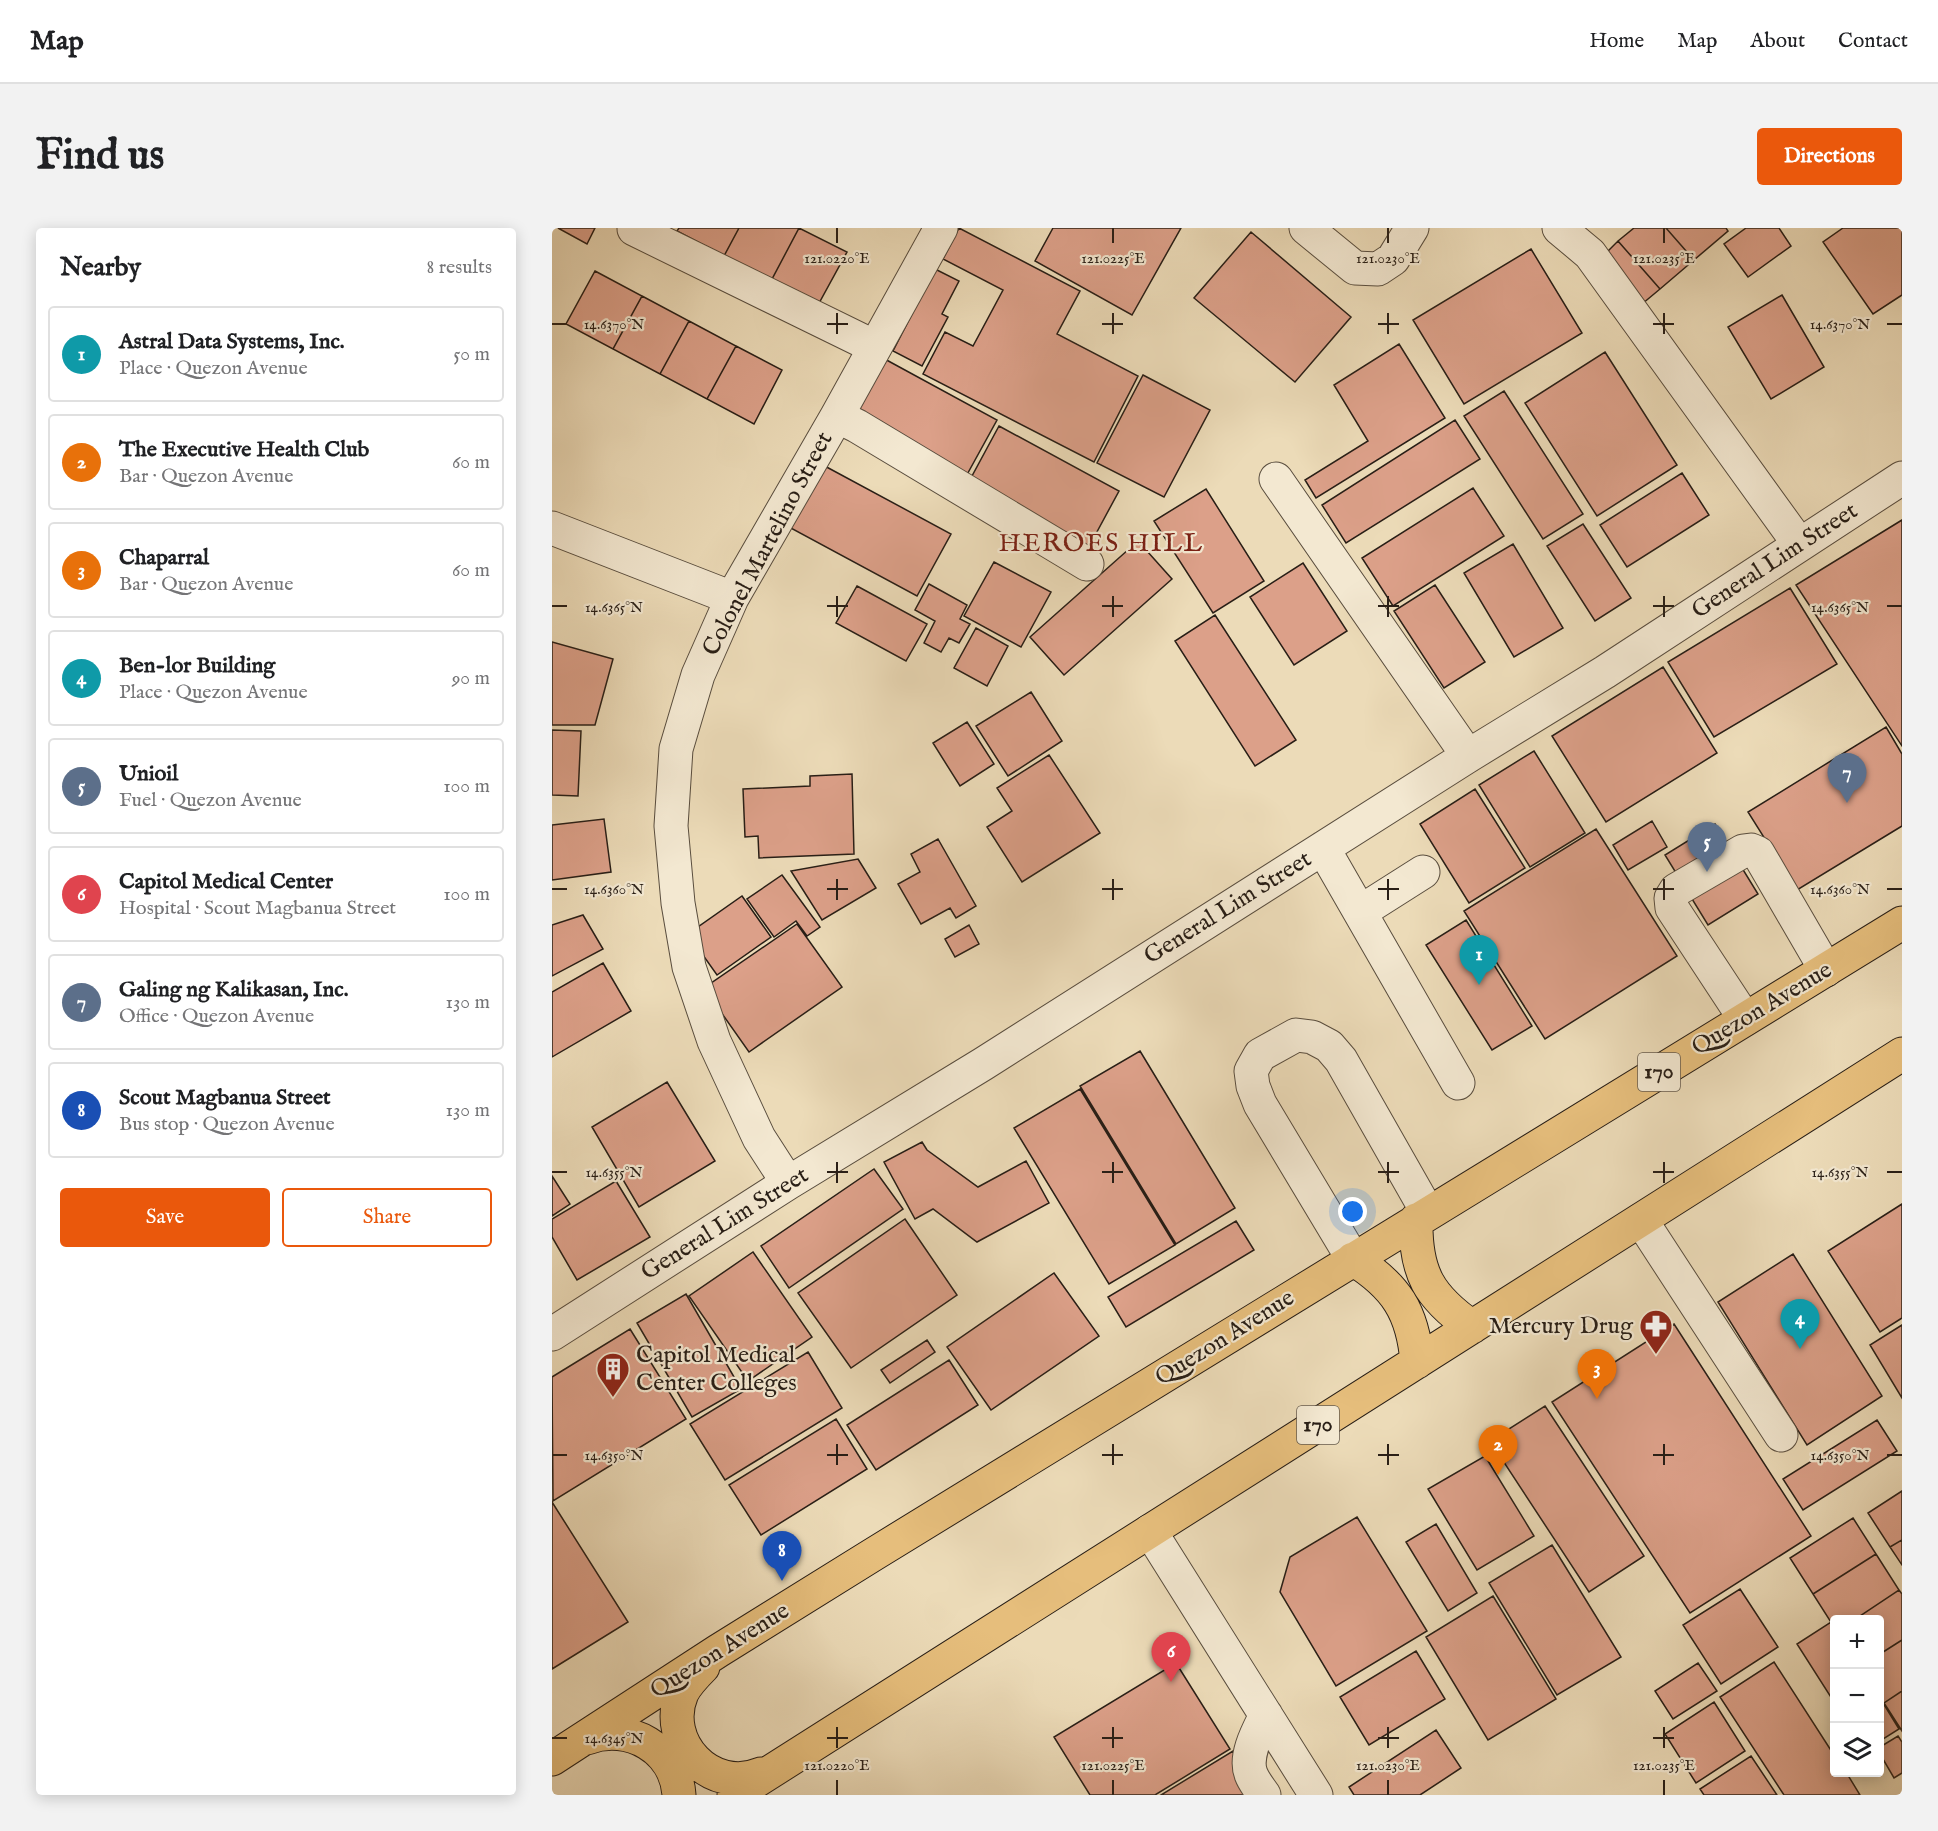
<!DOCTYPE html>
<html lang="en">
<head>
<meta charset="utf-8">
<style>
	body { margin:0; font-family:"IM FELL English",serif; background:#f2f2f2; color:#202124 }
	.controls { position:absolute; right:18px; bottom:18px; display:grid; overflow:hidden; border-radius:6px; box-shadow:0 3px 15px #0003 }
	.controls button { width:54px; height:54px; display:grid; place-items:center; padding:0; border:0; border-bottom:2px solid #e0e0e0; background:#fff; color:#202124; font:30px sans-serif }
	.you { position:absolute; left:801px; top:984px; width:21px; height:21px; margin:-15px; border:4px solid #fff; border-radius:50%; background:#1a73e8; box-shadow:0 0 0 9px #1a73e833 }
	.badge { display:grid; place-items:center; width:39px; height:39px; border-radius:50%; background:#ea580c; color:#fff; font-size:20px; font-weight:700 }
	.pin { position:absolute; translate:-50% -50px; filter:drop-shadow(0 2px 3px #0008) }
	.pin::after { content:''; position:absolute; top:32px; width:21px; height:18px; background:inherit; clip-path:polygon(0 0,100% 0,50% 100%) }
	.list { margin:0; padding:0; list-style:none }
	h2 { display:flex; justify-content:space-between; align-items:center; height:78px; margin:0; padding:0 24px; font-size:26px }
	h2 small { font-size:20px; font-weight:400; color:#757577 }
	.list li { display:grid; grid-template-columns:39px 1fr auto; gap:18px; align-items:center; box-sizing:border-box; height:96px; margin:0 12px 12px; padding:0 12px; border:2px solid #e0e0e0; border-radius:6px }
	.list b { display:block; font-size:22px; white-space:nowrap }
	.list p { margin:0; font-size:20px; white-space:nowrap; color:#757577 }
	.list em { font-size:20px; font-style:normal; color:#757577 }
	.actions { display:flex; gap:12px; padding:18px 24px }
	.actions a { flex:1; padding:14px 0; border:2px solid #ea580c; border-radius:6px; text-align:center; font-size:21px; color:#ea580c }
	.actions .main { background:#ea580c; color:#fff }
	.icon { flex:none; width:33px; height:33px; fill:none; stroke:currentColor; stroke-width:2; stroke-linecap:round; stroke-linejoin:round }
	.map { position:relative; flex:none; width:1350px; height:1567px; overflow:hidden; border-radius:6px }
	header { display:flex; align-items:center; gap:36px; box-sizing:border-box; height:84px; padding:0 30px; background:#fff; border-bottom:2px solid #e0e0e0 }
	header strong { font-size:28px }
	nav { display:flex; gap:33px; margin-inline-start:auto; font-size:21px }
	.intro { display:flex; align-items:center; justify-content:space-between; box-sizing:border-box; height:144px; padding:0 36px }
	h1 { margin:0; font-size:42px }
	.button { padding:15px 27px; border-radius:6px; background:#ea580c; color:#fff; font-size:21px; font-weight:700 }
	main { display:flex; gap:36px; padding:0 36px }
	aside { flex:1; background:#fff; border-radius:6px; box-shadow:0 3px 15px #0003 }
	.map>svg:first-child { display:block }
</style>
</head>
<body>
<header>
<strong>Map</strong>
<nav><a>Home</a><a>Map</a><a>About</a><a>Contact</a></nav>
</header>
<div class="intro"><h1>Find us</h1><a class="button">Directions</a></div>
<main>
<aside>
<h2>Nearby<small>8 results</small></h2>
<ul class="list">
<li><span class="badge" style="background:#0f9aa8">1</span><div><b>Astral Data Systems, Inc.</b><p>Place · Quezon Avenue</p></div><em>50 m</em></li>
<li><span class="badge" style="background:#e8710a">2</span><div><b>The Executive Health Club</b><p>Bar · Quezon Avenue</p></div><em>60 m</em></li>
<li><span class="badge" style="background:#e8710a">3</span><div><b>Chaparral</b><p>Bar · Quezon Avenue</p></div><em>60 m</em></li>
<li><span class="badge" style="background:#0f9aa8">4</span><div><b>Ben-lor Building</b><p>Place · Quezon Avenue</p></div><em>90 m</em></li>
<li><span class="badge" style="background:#5c6f8a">5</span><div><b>Unioil</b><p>Fuel · Quezon Avenue</p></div><em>100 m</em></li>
<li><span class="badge" style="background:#e0444e">6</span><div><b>Capitol Medical Center</b><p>Hospital · Scout Magbanua Street</p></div><em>100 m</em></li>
<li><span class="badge" style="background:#5c6f8a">7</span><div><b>Galing ng Kalikasan, Inc.</b><p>Office · Quezon Avenue</p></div><em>130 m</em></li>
<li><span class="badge" style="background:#1a4fb4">8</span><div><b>Scout Magbanua Street</b><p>Bus stop · Quezon Avenue</p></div><em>130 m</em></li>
</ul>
<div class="actions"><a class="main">Save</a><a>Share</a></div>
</aside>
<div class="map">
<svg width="1350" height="1567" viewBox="0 0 1350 1567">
	<rect width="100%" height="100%" fill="#ecdbb8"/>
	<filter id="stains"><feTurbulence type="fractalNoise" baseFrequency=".00333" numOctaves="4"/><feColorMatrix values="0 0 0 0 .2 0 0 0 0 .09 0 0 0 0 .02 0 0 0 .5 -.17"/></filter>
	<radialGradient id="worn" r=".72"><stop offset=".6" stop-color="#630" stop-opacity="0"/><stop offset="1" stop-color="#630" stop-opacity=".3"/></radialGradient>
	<path fill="#dca089" stroke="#281e16" stroke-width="1.5" d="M6,0H43L35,16Z
		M127,0H187L172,28L125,3Z
		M187,0H247L219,53L172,28Z
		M247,0L295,24L266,77L219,53Z
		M407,0L528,63L505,106L586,148L542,234L371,146L393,104L421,118L451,62L391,31Z
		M501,0H629L580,87L483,33Z
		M1082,0H1114L1142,32L1108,61L1066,13Z
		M1114,0H1174L1176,3L1142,32Z
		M1194,0H1227L1239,18L1196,49L1172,16Z
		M1291,0H1350V67L1321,86L1271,14Z
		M699,4L799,89L743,154L642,70Z
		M1066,13L1108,61L1090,76L1051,28Z
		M979,21L1030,105L912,176L861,92Z
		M383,41L407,53L390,86L396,89L370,138L341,123Z
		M43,43L90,68L61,121L14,96Z
		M1230,67L1272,139L1219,171L1176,99Z
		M90,68L137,93L108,146L61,121Z
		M137,93L184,118L155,171L108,146Z
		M847,116L893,190L764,270L753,252L816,213L782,157Z
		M184,118L230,142L202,196L155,171Z
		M1053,124L1125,237L1045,288L973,175Z
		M329,129L445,192L412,252L297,189Z
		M591,147L658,182L612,269L545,235Z
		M952,163L1031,286L991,311L912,188Z
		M903,192L928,231L794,315L770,277Z
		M447,198L567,263L533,326L413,261Z
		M269,236L399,306L365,368L235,298Z
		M1130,245L1157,287L1075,339L1048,297Z
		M921,260L952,308L841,378L810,330Z
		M654,261L712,353L661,385L602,293Z
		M1350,292V518L1244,357Z
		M1031,296L1079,370L1043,393L995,318Z
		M586,313L620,351L512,447L478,409Z
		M961,316L1011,400L962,429L912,345Z
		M442,334L499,364L469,419L412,388Z
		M751,335L795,403L742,437L698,369Z
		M377,356L415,377L408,391L418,396L407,415L397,410L389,424L372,415L383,393L363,382Z
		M883,357L933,434L892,460L842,383Z
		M305,358L375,396L354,433L284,395Z
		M1238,360L1285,436L1162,509L1116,434Z
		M663,387L744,512L703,538L623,413Z
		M424,400L456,418L435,458L402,440Z
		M0,414L61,431L43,497H0Z
		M1111,439L1165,525L1054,594L1000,508Z
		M479,464L510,513L456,548L424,498Z
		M415,494L442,536L408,558L381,515Z
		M1334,499L1350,526V598L1245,662L1196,584Z
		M0,502L29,503L26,568L0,567Z
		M982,523L1033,605L978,639L927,557Z
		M497,527L548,605L470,654L435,599L460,583L445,560Z
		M300,546L302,626L207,630L206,608L193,609L191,561L258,558V548Z
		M923,561L973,640L917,675L868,596Z
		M52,591L59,644L0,652V597Z
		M1100,593L1115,619L1076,642L1061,617Z
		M1163,596L1206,666L1156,697L1113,627Z
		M1044,601L1125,728L993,811L912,683Z
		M386,611L424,678L404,690L398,680L369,696L346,656L368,644L359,626Z
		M306,631L324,660L270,692L239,643Z
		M230,647L268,699L255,708L244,693L222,709L195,671Z
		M190,668L219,709L165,747L136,706Z
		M31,687L51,721L0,748V697Z
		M914,692L980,798L940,822L874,717Z
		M245,696L290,759L197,824L152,760Z
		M417,697L427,716L403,729L393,711Z
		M51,735L79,783L0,829V764Z
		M588,823L683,980L624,1016L528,858Z
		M115,854L163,933L87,979L40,899Z
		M528,861L623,1017L557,1056L462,900Z
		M370,914L375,922L426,959L474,933L497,975L425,1014L381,981L363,991L332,934Z
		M322,941L351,981L237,1060L209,1018Z
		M0,948L18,976L0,988Z
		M64,953L98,1009L25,1052L0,1009V991Z
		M1350,976V1090L1328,1104L1276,1023Z
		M353,991L405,1067L299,1140L246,1065Z
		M684,993L702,1022L574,1099L556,1069Z
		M201,1024L260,1109L196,1153L137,1068Z
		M1241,1026L1330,1168L1255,1217L1166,1074Z
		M502,1045L547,1108L439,1182L395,1119Z
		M134,1066L189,1161L140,1189L85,1095Z
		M1122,1096L1259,1308L1138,1385L1000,1174Z
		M1350,1097V1170L1318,1117Z
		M78,1101L134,1191L1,1273L0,1149Z
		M375,1112L383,1124L338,1155L329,1142Z
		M256,1124L290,1180L173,1252L138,1196Z
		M397,1132L426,1177L324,1242L295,1197Z
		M993,1178L1092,1328L1037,1364L938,1213Z
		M284,1191L315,1241L209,1307L177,1257Z
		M1325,1192L1345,1223L1251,1282L1231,1251Z
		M933,1228L982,1308L925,1342L876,1261Z
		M1350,1263V1312L1338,1319L1316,1285Z
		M0,1274L76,1394L0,1441Z
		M805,1289L875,1403L784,1458L728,1364L738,1329Z
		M1301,1290L1324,1326L1261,1366L1238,1330Z
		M884,1296L925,1365L896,1383L854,1314Z
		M1350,1312V1337L1338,1319Z
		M1000,1317L1069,1429L1005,1467L937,1355Z
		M1324,1326L1347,1362L1302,1392H1282V1399L1261,1366Z
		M1188,1361L1226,1419L1169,1456L1131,1397Z
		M1347,1362L1350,1366V1412L1328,1426V1392H1302Z
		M941,1368L1004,1471L936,1512L874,1409Z
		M1279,1394L1282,1401V1474L1245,1416Z
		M1350,1412V1463L1332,1475L1328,1468V1426Z
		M864,1423L893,1471L817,1517L788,1469Z
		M1222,1434L1282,1527V1544H1294L1308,1567H1232L1168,1469Z
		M624,1435L678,1521L603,1567H538L502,1509Z
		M1146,1435L1165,1463L1121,1491L1103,1463Z
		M1350,1463V1503L1332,1475Z
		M1328,1470L1347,1501L1328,1513Z
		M1162,1474L1193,1523L1144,1555L1113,1506Z
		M884,1502L909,1540L868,1567H802L797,1559Z
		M1346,1508L1350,1514V1545L1342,1550L1328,1526V1519Z
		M681,1523L708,1567H609Z
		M1199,1528L1225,1567H1152L1148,1561Z"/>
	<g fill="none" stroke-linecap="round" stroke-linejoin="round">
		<defs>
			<path id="minor" d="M754,0L803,40L826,41L841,31L860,0
				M1007,0L1038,26L1247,316
				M82,1L323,119
				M285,188L305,198L535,336
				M724,251L916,528
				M0,300L180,370
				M771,620L906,855
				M808,684L871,644
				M1193,791L1120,680L1119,670L1124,662L1191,623L1199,622L1206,625L1274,742
				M236,955L207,910L162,813L137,739L126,675L119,598L124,521L146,447L180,370L285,188L389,0
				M1089,992L1229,1207
				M801,1031L708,876L701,858L699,843L708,827L744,807L760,809L777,818L789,832L876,985
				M0,1106L236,955L431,836L916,528L1053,444L1350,250
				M598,1303L764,1567
				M712,1567C708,1561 702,1554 699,1546C692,1528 706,1503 714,1487"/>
			<path id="major" d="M864,992C863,1045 877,1069 920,1099
				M801,1031C844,1058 861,1084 865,1134
				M151,1439C143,1447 135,1455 130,1465C109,1514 159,1567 209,1546
				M35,1510C77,1494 124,1521 127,1567
				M0,1531L166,1423L322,1326L1350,695
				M182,1567L1350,826"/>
		</defs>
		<use href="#minor" stroke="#594d3e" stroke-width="35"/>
		<use href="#major" stroke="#281e16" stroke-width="35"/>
		<use href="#minor" stroke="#f3e8d1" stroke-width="33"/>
		<use href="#major" stroke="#e6be7c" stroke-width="33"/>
	</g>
	<path fill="none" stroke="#281e16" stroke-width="2" d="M285,0V15M561,0V15M836,0V15M1112,0V15M285,85V106M561,85V106M836,85V106M1112,85V106M0,96H15M275,96H296M550,96H571M826,96H847M1101,96H1122M1335,96H1350M285,368V389M561,368V389M836,368V389M1112,368V389M0,378H15M275,378H296M550,378H571M826,378H847M1101,378H1122M1335,378H1350M285,651V672M561,651V672M836,651V672M1112,651V672M0,661H15M275,661H296M550,661H571M826,661H847M1101,661H1122M1335,661H1350M285,934V955M561,934V955M836,934V955M1112,934V955M0,944H15M275,944H296M550,944H571M826,944H847M1101,944H1122M1335,944H1350M285,1216V1237M561,1216V1237M836,1216V1237M1112,1216V1237M0,1227H15M275,1227H296M550,1227H571M826,1227H847M1101,1227H1122M1335,1227H1350M285,1499V1520M561,1499V1520M836,1499V1520M1112,1499V1520M0,1510H15M275,1510H296M550,1510H571M826,1510H847M1101,1510H1122M285,1552V1567M561,1552V1567M836,1552V1567M1112,1552V1567"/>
	<defs>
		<symbol id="pharmacy-pin" viewBox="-11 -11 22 30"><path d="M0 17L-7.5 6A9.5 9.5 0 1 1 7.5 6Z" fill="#8f2418" stroke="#f3e8d1"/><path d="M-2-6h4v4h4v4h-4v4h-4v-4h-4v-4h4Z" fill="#fff"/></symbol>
		<symbol id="building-pin" viewBox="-11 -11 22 30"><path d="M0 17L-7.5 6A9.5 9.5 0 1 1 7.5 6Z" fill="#8f2418" stroke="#f3e8d1"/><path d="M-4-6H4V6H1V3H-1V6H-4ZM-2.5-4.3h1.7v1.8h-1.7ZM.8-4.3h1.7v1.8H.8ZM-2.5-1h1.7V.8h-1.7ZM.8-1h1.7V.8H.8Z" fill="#fff"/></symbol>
	</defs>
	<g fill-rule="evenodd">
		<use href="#pharmacy-pin" x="1085" y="1079" width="38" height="52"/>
		<use href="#building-pin" x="42" y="1122" width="38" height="52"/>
	</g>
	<g text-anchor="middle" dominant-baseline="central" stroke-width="4.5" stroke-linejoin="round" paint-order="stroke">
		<g fill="#f3e8d1" stroke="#655b4e" stroke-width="1.5">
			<rect x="1086" y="825" width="42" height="38" rx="4.5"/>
			<rect x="745" y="1178" width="42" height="38" rx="4.5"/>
		</g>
		<g font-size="22" font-weight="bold" fill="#281e16">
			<text x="1107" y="844">170</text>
			<text x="766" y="1197">170</text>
		</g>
		<g font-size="24" fill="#281e16" stroke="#f3e8d1">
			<text transform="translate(216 316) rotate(-62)">Colonel Martelino Street</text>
			<text transform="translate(1223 333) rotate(-33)">General Lim Street</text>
			<text transform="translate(676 680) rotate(-32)">General Lim Street</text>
			<text transform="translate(1210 781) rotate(-31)">Quezon Avenue</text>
			<text transform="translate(173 996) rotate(-32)">General Lim Street</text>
			<text transform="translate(673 1110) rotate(-32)">Quezon Avenue</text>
			<text transform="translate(168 1423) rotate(-32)">Quezon Avenue</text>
		</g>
		<g font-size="24" fill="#281e16" stroke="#f3e8d1" text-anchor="end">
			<text x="1081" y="1098">Mercury Drug</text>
			<text x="84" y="1127" text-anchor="start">Capitol Medical<tspan x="84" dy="28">Center Colleges</tspan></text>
		</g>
		<g font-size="26" letter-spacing="1.5" fill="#7a1f14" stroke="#f3e8d1">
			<text x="549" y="315">HEROES HILL</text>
		</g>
	</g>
	<g font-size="15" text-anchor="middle" fill="#281e16" stroke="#f3e8d1" stroke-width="4.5" stroke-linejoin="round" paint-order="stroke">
		<text x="285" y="35">121.0220°E</text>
		<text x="561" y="35">121.0225°E</text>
		<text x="836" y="35">121.0230°E</text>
		<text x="1112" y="35">121.0235°E</text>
		<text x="62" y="101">14.6370°N</text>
		<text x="1288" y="101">14.6370°N</text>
		<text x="62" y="384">14.6365°N</text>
		<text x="1288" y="384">14.6365°N</text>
		<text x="62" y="666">14.6360°N</text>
		<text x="1288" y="666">14.6360°N</text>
		<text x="62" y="949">14.6355°N</text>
		<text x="1288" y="949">14.6355°N</text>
		<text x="62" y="1232">14.6350°N</text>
		<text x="1288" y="1232">14.6350°N</text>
		<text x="62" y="1515">14.6345°N</text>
		<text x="285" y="1542">121.0220°E</text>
		<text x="561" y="1542">121.0225°E</text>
		<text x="836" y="1542">121.0230°E</text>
		<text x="1112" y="1542">121.0235°E</text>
	</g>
	<rect width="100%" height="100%" filter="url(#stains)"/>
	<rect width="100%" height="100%" fill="url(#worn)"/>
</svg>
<div class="controls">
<button>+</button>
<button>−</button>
<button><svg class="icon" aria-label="layers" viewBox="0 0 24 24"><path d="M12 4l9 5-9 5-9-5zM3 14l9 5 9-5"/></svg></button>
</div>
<div class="you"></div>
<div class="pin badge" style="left:927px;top:757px;background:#0f9aa8">1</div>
<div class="pin badge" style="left:946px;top:1247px;background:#e8710a">2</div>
<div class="pin badge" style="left:1045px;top:1171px;background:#e8710a">3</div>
<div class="pin badge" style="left:1248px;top:1121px;background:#0f9aa8">4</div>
<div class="pin badge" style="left:1155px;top:644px;background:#5c6f8a">5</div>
<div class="pin badge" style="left:619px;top:1454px;background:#e0444e">6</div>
<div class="pin badge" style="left:1295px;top:575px;background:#5c6f8a">7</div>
<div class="pin badge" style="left:230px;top:1353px;background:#1a4fb4">8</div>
</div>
</main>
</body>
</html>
